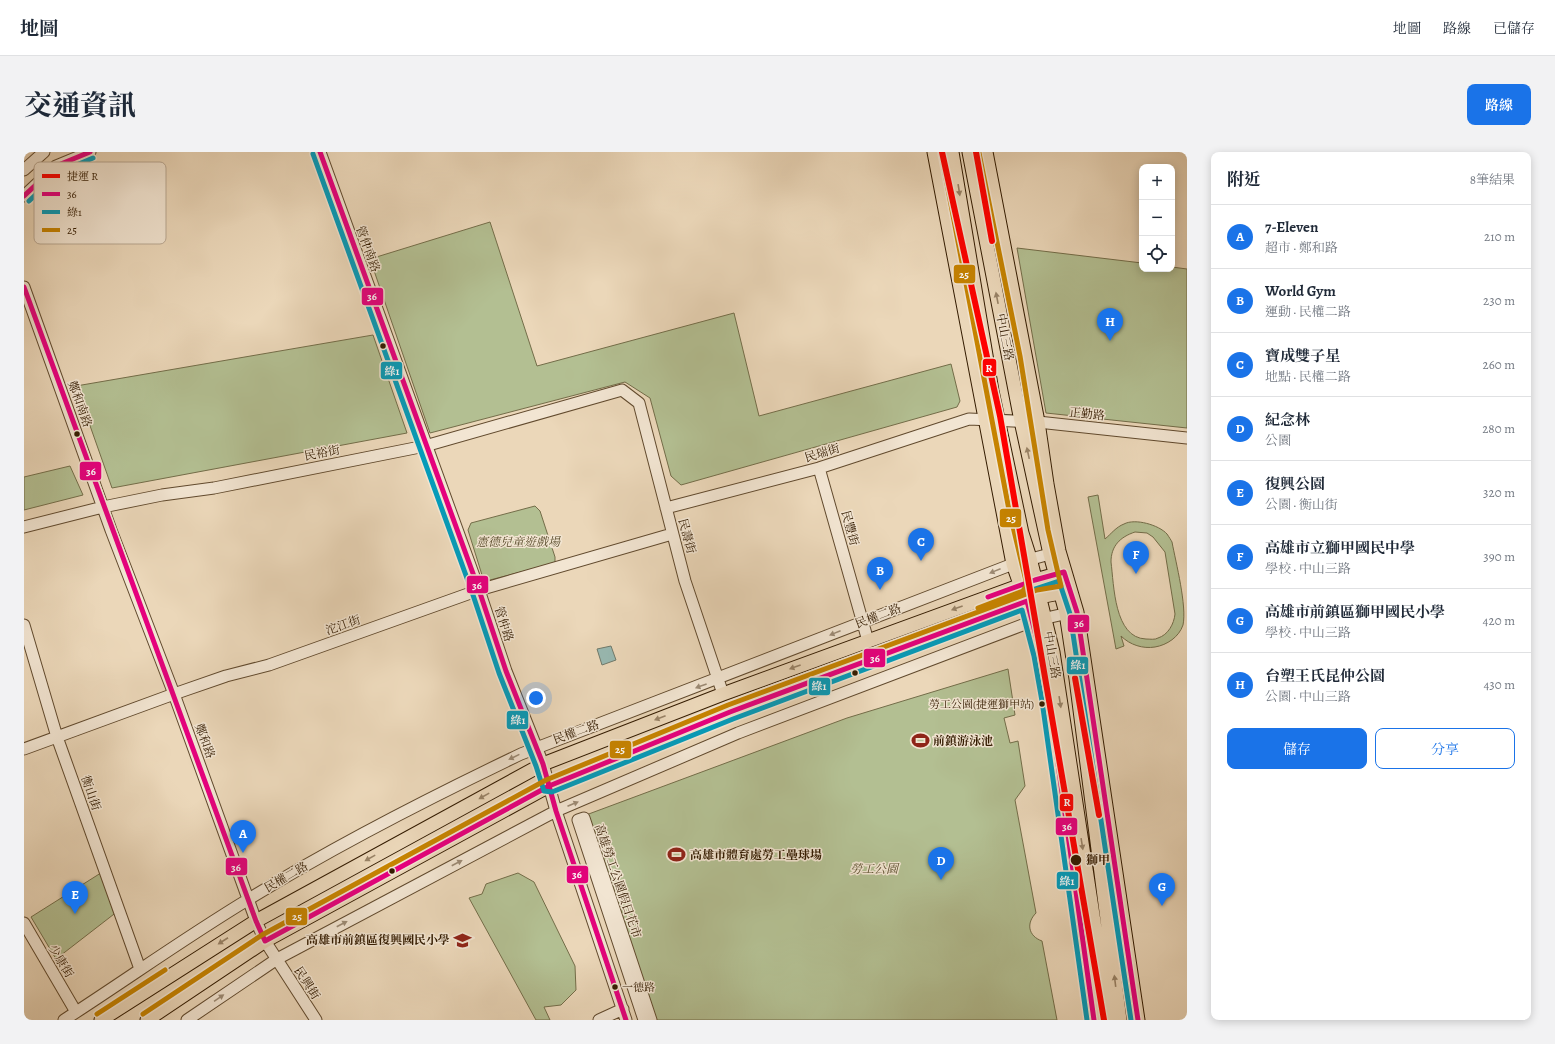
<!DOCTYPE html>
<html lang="zh-TW">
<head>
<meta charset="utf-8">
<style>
	body { margin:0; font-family:Alegreya,"Noto Serif TC",serif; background:#f2f2f3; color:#1f2937 }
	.controls { position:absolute; right:12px; top:12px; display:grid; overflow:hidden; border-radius:8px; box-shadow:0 2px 10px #0003 }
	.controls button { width:36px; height:36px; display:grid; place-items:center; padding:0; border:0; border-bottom:1px solid #e0e1e3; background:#fff; color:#1f2937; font:20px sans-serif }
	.you { position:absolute; left:512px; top:546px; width:14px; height:14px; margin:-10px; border:3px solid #fff; border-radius:50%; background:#1a73e8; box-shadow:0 0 0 6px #1a73e833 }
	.badge { display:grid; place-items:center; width:26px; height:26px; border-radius:50%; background:#1a73e8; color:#fff; font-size:13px; font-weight:700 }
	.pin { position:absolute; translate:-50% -33px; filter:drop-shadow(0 1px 2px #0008) }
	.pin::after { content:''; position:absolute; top:21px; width:14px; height:12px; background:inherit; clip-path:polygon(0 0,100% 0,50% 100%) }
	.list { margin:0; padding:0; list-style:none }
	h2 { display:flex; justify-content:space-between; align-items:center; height:52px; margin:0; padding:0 16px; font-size:17px }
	h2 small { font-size:13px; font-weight:400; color:#747a83 }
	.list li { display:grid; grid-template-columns:26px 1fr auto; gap:12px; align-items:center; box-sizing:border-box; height:64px; padding:0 16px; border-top:1px solid #e0e1e3 }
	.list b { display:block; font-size:15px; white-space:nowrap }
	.list p { margin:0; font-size:13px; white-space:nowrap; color:#747a83 }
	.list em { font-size:13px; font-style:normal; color:#747a83 }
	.actions { display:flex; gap:8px; padding:12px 16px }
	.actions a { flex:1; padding:9px 0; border:1px solid #1a73e8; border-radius:8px; text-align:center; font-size:14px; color:#1a73e8 }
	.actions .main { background:#1a73e8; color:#fff }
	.icon { flex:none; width:22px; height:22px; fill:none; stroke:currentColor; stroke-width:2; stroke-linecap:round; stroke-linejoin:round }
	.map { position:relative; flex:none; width:1163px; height:868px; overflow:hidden; border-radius:8px }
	header { display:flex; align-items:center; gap:24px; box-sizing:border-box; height:56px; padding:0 20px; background:#fff; border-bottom:1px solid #e0e1e3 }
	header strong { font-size:19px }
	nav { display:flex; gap:22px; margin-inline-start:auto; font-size:14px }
	.intro { display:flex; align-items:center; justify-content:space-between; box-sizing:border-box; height:96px; padding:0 24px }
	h1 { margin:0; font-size:28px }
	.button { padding:10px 18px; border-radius:8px; background:#1a73e8; color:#fff; font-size:14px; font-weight:700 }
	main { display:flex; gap:24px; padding:0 24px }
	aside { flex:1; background:#fff; border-radius:8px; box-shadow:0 2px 10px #0003 }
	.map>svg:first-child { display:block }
</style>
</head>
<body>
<header>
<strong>地圖</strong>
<nav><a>地圖</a><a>路線</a><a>已儲存</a></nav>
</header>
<div class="intro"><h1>交通資訊</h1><a class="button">路線</a></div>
<main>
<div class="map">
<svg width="1163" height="868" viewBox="0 0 1163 868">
	<rect width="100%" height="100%" fill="#ebd7b9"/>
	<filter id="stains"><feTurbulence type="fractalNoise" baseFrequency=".005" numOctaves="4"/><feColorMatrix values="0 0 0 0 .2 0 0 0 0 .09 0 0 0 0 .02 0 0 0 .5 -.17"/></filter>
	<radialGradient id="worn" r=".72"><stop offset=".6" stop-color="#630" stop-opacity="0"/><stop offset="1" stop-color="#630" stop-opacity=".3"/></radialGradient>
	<path fill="#b3bf92" stroke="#736d49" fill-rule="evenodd" d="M466,70L513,214L710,161L735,264L927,212L936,249L933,255L657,333L647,324L626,246L601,230L406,281L346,107Z
		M993,96L1118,111V117H1148V115L1163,117V276L1022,261Z
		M349,183L383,281L88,336L52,234Z
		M46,314L59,343L0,358V325Z
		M1074,343L1081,387C1087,382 1092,375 1100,372C1111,366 1135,373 1143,382C1145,385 1147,388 1148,390C1152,411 1163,454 1159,473C1155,485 1143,493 1131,495C1119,497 1106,493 1097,484L1100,494L1092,497L1064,345ZM1111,380L1123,381L1129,385L1141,400L1151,462C1150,472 1144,483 1134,486C1131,488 1126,487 1122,487C1090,486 1090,433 1087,410C1087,394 1096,385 1111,380Z
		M511,354L516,359L531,405V411L466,428L458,423L444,378L447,371Z
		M984,517L991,563L980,566L986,591L994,589L1001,634L991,648L1012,761C1002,771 1004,784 1018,789L1033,868H628L562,663L823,566Z
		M80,719L94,759L32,807L7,765Z
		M494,721L510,730L551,814L552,838L537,853L520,855L526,868H512L445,746L458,742L462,732Z"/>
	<path fill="#98b9b2" stroke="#707a6b" d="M587,494L592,508L578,513L573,497Z"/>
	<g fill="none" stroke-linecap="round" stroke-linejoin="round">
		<defs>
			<path id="minor" d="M296,0L455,438L482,519L519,612L532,659L602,868
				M0,18L20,0
				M0,44L32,14L66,0
				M0,135L87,378L150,542L232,769L241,789L292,868
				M795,316L844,489
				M642,356L795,316L945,267L1014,270L1163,286
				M0,375L79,355L138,343L190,336L401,294L598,238L615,251L661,429L699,542
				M0,473L33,585L116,817
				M0,597L150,542L202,524L245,513L455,438L648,382
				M0,771L52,860
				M40,868C102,828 162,785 225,747C312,693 405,646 497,602L989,412L1033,400
				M163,868L253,807L532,659L714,581L1009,469L1049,460
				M575,868L599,857
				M620,868L554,668L560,666L627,868"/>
			<path id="major" d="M910,0L989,412L1009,469L1017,503L1070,868
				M928,0L968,239L998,381L1006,406L1029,500L1085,868
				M945,0L997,269L1026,402L1042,461L1052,527L1096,868
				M962,0L1014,270L1023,332L1035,399L1053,460L1114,868
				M77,868L232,769L519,612L699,542L1011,428L1040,420
				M123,868L241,789L525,634L706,560L968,462L1015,445L1046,439"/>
		</defs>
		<use href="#minor" stroke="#614a2e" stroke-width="13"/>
		<use href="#major" stroke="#331b00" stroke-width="15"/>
		<use href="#minor" stroke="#f2e5d2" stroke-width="11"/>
		<use href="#major" stroke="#ebd7b9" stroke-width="13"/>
		<defs>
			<path id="bus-1" d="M296,0L455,438L482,519L519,612L532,659L602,868
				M0,44L32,14L66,0
				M0,135C76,347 156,557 232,769L241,789L525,634L706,560L1003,449L1017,503L1025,548L1070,868
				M964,445L1011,428L1040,420L1053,460L1114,868"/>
			<path id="bus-2" d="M289,2L448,440L475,521L512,614L520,639L528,640L709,567L998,458L1010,504L1018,549L1063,868
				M5,49L36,20L69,6
				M966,452L1035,429L1046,462L1107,868"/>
			<path id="bus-3" d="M917,0L985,358L1003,433L999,439L954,456
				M73,862L141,818
				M119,862L238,783L522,628L704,553L1013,438L1037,434L1024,378L996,204L955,1"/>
		</defs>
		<use href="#bus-1" stroke="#f2e5d2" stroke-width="8"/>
		<use href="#bus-2" stroke="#f2e5d2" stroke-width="8"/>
		<use href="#bus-3" stroke="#f2e5d2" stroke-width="8"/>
		<use href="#bus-1" stroke="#e5007d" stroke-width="5"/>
		<use href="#bus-2" stroke="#059bb9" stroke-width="5"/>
		<use href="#bus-3" stroke="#c68300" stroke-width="5"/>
		<defs>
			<path id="metro-1" d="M918,0L976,264L1080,868
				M952,0L968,89
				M1051,526L1075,663"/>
		</defs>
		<use href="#metro-1" stroke="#f2e5d2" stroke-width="9"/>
		<use href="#metro-1" stroke="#f00" stroke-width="6"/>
	</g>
	<defs><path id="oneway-solid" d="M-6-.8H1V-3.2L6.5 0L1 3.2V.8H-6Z"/></defs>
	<g fill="#988266">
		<use href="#oneway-solid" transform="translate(935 38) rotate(81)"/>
		<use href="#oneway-solid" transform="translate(973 146) rotate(-101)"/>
		<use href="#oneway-solid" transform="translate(1004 301) rotate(-102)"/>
		<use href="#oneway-solid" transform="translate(933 456) rotate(160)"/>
		<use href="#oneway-solid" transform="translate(771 515) rotate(160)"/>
		<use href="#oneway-solid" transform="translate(1036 550) rotate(81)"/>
		<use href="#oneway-solid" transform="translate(636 566) rotate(159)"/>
		<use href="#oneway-solid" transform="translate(460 644) rotate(151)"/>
		<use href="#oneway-solid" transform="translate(1058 692) rotate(81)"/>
		<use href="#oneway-solid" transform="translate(346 706) rotate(151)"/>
		<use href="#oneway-solid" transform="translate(199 789) rotate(147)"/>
		<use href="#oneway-solid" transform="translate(1091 829) rotate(-97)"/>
	</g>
	<g fill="#9c8a74">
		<use href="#oneway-solid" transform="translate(971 419) rotate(158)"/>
		<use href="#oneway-solid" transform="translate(811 481) rotate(158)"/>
		<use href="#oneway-solid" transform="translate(677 534) rotate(160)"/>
		<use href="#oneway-solid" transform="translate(490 605) rotate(154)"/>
		<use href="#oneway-solid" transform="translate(549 652) rotate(-23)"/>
		<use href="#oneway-solid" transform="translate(433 711) rotate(-28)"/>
		<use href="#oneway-solid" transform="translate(318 772) rotate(-28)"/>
		<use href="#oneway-solid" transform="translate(195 846) rotate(-34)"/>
	</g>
	<defs>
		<symbol id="stadium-bare" viewBox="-9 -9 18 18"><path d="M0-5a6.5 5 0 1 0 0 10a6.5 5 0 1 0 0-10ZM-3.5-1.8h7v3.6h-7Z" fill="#8f2418" stroke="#f2e5d2" stroke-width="2.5" paint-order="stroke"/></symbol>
		<symbol id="school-bare" viewBox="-9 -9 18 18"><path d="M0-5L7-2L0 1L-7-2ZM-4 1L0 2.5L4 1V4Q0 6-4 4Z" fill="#8f2418" stroke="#f2e5d2" stroke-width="2.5" paint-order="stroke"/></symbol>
	</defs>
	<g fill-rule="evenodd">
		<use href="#stadium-bare" x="884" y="576" width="25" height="25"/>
		<use href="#stadium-bare" x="640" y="690" width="25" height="25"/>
		<use href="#school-bare" x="426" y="776" width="25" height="25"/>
	</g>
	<g fill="#331b00" stroke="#f2e5d2" stroke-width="1.5">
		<circle cx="359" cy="194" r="3.5"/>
		<circle cx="53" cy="282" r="3.5"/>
		<circle cx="831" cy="521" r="3.5"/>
		<circle cx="1018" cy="552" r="3.5"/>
		<circle cx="1052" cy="708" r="6"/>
		<circle cx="368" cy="719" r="3.5"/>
		<circle cx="591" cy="835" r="3.5"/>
	</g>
	<g text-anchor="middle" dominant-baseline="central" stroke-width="3" stroke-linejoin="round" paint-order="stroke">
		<g font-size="11" fill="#331b00" stroke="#f2e5d2" text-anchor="end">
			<text x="1010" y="552">勞工公園(捷運獅甲站)</text>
			<text x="598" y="835" text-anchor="start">一德路</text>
		</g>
		<g font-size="12" fill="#331b00" stroke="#f2e5d2">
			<text transform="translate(344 97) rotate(70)">管仲南路</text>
			<text transform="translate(981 185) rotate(79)">中山三路</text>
			<text transform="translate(56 252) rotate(70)">鄭和南路</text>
			<text transform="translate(1063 262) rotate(6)">正勤路</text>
			<text transform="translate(298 301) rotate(-11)">民裕街</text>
			<text transform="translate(798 301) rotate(-17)">民瑞街</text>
			<text transform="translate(826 376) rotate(75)">民豐街</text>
			<text transform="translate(663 384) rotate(75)">民壽街</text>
			<text transform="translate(854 464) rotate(-21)">民權二路</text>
			<text transform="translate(480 472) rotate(72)">管仲路</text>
			<text transform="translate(319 473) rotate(-19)">沱江街</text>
			<text transform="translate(1028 503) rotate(80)">中山三路</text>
			<text transform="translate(552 580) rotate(-20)">民權二路</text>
			<text transform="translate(181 589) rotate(70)">鄭和路</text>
			<text transform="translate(67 641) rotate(71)">衡山街</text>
			<text transform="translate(262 725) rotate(-30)">民權二路</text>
			<text transform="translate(594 729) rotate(71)">高雄勞工公園假日花市</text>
			<text transform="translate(37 809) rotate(59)">少康街</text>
			<text transform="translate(283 831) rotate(57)">民興街</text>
		</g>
		<g font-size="12" font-style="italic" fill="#594c2c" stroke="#f2e5d2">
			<text x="494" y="390">憲德兒童遊戲場</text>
			<text x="850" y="717">勞工公園</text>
		</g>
		<g font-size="12" font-weight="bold" fill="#331b00" stroke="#f2e5d2" text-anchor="start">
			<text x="909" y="589">前鎮游泳池</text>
			<text x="666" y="703">高雄市體育處勞工壘球場</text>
			<text x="426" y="788" text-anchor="end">高雄市前鎮區復興國民小學</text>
		</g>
		<g font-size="12" font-weight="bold" fill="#331b00" stroke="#f2e5d2" text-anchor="start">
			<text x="1062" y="708">獅甲</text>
		</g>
	</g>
	<rect x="10" y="10" width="132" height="82" rx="6" fill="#f2e5d2" stroke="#b9a893" stroke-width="1"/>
	<rect x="18" y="22" width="18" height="4" fill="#f00"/>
	<rect x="18" y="40" width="18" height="4" fill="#e5007d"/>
	<rect x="18" y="58" width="18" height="4" fill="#059bb9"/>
	<rect x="18" y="76" width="18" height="4" fill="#c68300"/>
	<g font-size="11" fill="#331b00">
		<text x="43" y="28">捷運 R</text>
		<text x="43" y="46">36</text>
		<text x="43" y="64">綠1</text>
		<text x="43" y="82">25</text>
	</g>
	<g stroke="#f2e5d2" stroke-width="1.5">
		<rect x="929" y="112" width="23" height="20" rx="4" fill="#c68300"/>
		<rect x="337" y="135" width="23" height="19" rx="4" fill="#e5007d"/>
		<rect x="958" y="206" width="15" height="19" rx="4" fill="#f00"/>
		<rect x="356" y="209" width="23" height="19" rx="4" fill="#059bb9"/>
		<rect x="55" y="309" width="23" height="20" rx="4" fill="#e5007d"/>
		<rect x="975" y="356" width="23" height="20" rx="4" fill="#c68300"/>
		<rect x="442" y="423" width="23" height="19" rx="4" fill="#e5007d"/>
		<rect x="1043" y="462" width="23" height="19" rx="4" fill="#e5007d"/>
		<rect x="839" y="496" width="23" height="20" rx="4" fill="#e5007d"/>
		<rect x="1042" y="504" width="23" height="19" rx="4" fill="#059bb9"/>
		<rect x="784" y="525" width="23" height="19" rx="4" fill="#059bb9"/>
		<rect x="482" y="558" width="23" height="20" rx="4" fill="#059bb9"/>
		<rect x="585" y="588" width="23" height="19" rx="4" fill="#c68300"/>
		<rect x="1035" y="641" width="15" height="19" rx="4" fill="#f00"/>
		<rect x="1031" y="665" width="23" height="19" rx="4" fill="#e5007d"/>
		<rect x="201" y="705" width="23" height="19" rx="4" fill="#e5007d"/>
		<rect x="542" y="713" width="23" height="19" rx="4" fill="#e5007d"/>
		<rect x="1032" y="719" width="23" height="19" rx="4" fill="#059bb9"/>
		<rect x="261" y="755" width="23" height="19" rx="4" fill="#c68300"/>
	</g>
	<g font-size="11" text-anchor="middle" font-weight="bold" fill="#fff">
		<text x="940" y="126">25</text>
		<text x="348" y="148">36</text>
		<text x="965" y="220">R</text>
		<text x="368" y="223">綠1</text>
		<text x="67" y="323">36</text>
		<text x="987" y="370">25</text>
		<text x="453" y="437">36</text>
		<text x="1055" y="475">36</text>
		<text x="851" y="510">36</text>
		<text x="1054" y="517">綠1</text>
		<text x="795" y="538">綠1</text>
		<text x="494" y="572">綠1</text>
		<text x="596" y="601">25</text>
		<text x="1043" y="654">R</text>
		<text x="1043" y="678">36</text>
		<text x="212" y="719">36</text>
		<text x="553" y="726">36</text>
		<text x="1043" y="733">綠1</text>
		<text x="273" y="768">25</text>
	</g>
	<rect width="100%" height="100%" filter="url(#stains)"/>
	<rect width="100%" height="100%" fill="url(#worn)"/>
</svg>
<div class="controls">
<button>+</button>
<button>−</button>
<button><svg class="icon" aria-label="locate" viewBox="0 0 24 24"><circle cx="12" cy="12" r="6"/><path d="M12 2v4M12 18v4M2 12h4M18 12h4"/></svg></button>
</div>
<div class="you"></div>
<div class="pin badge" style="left:219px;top:701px">A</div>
<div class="pin badge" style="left:856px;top:438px">B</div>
<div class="pin badge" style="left:897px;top:409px">C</div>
<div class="pin badge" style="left:917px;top:728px">D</div>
<div class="pin badge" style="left:51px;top:762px">E</div>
<div class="pin badge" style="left:1112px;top:422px">F</div>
<div class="pin badge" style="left:1138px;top:754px">G</div>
<div class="pin badge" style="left:1086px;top:189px">H</div>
</div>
<aside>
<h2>附近<small>8筆結果</small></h2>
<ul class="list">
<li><span class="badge">A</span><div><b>7-Eleven</b><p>超市 · 鄭和路</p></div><em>210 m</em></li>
<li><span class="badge">B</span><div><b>World Gym</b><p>運動 · 民權二路</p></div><em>230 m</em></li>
<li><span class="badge">C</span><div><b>寶成雙子星</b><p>地點 · 民權二路</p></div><em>260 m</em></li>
<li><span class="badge">D</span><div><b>紀念林</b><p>公園</p></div><em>280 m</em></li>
<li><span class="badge">E</span><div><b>復興公園</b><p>公園 · 衡山街</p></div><em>320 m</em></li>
<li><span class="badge">F</span><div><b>高雄市立獅甲國民中學</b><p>學校 · 中山三路</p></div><em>390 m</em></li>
<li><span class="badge">G</span><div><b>高雄市前鎮區獅甲國民小學</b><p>學校 · 中山三路</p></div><em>420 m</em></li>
<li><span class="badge">H</span><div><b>台塑王氏昆仲公園</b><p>公園 · 中山三路</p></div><em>430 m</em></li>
</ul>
<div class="actions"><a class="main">儲存</a><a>分享</a></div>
</aside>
</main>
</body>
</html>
